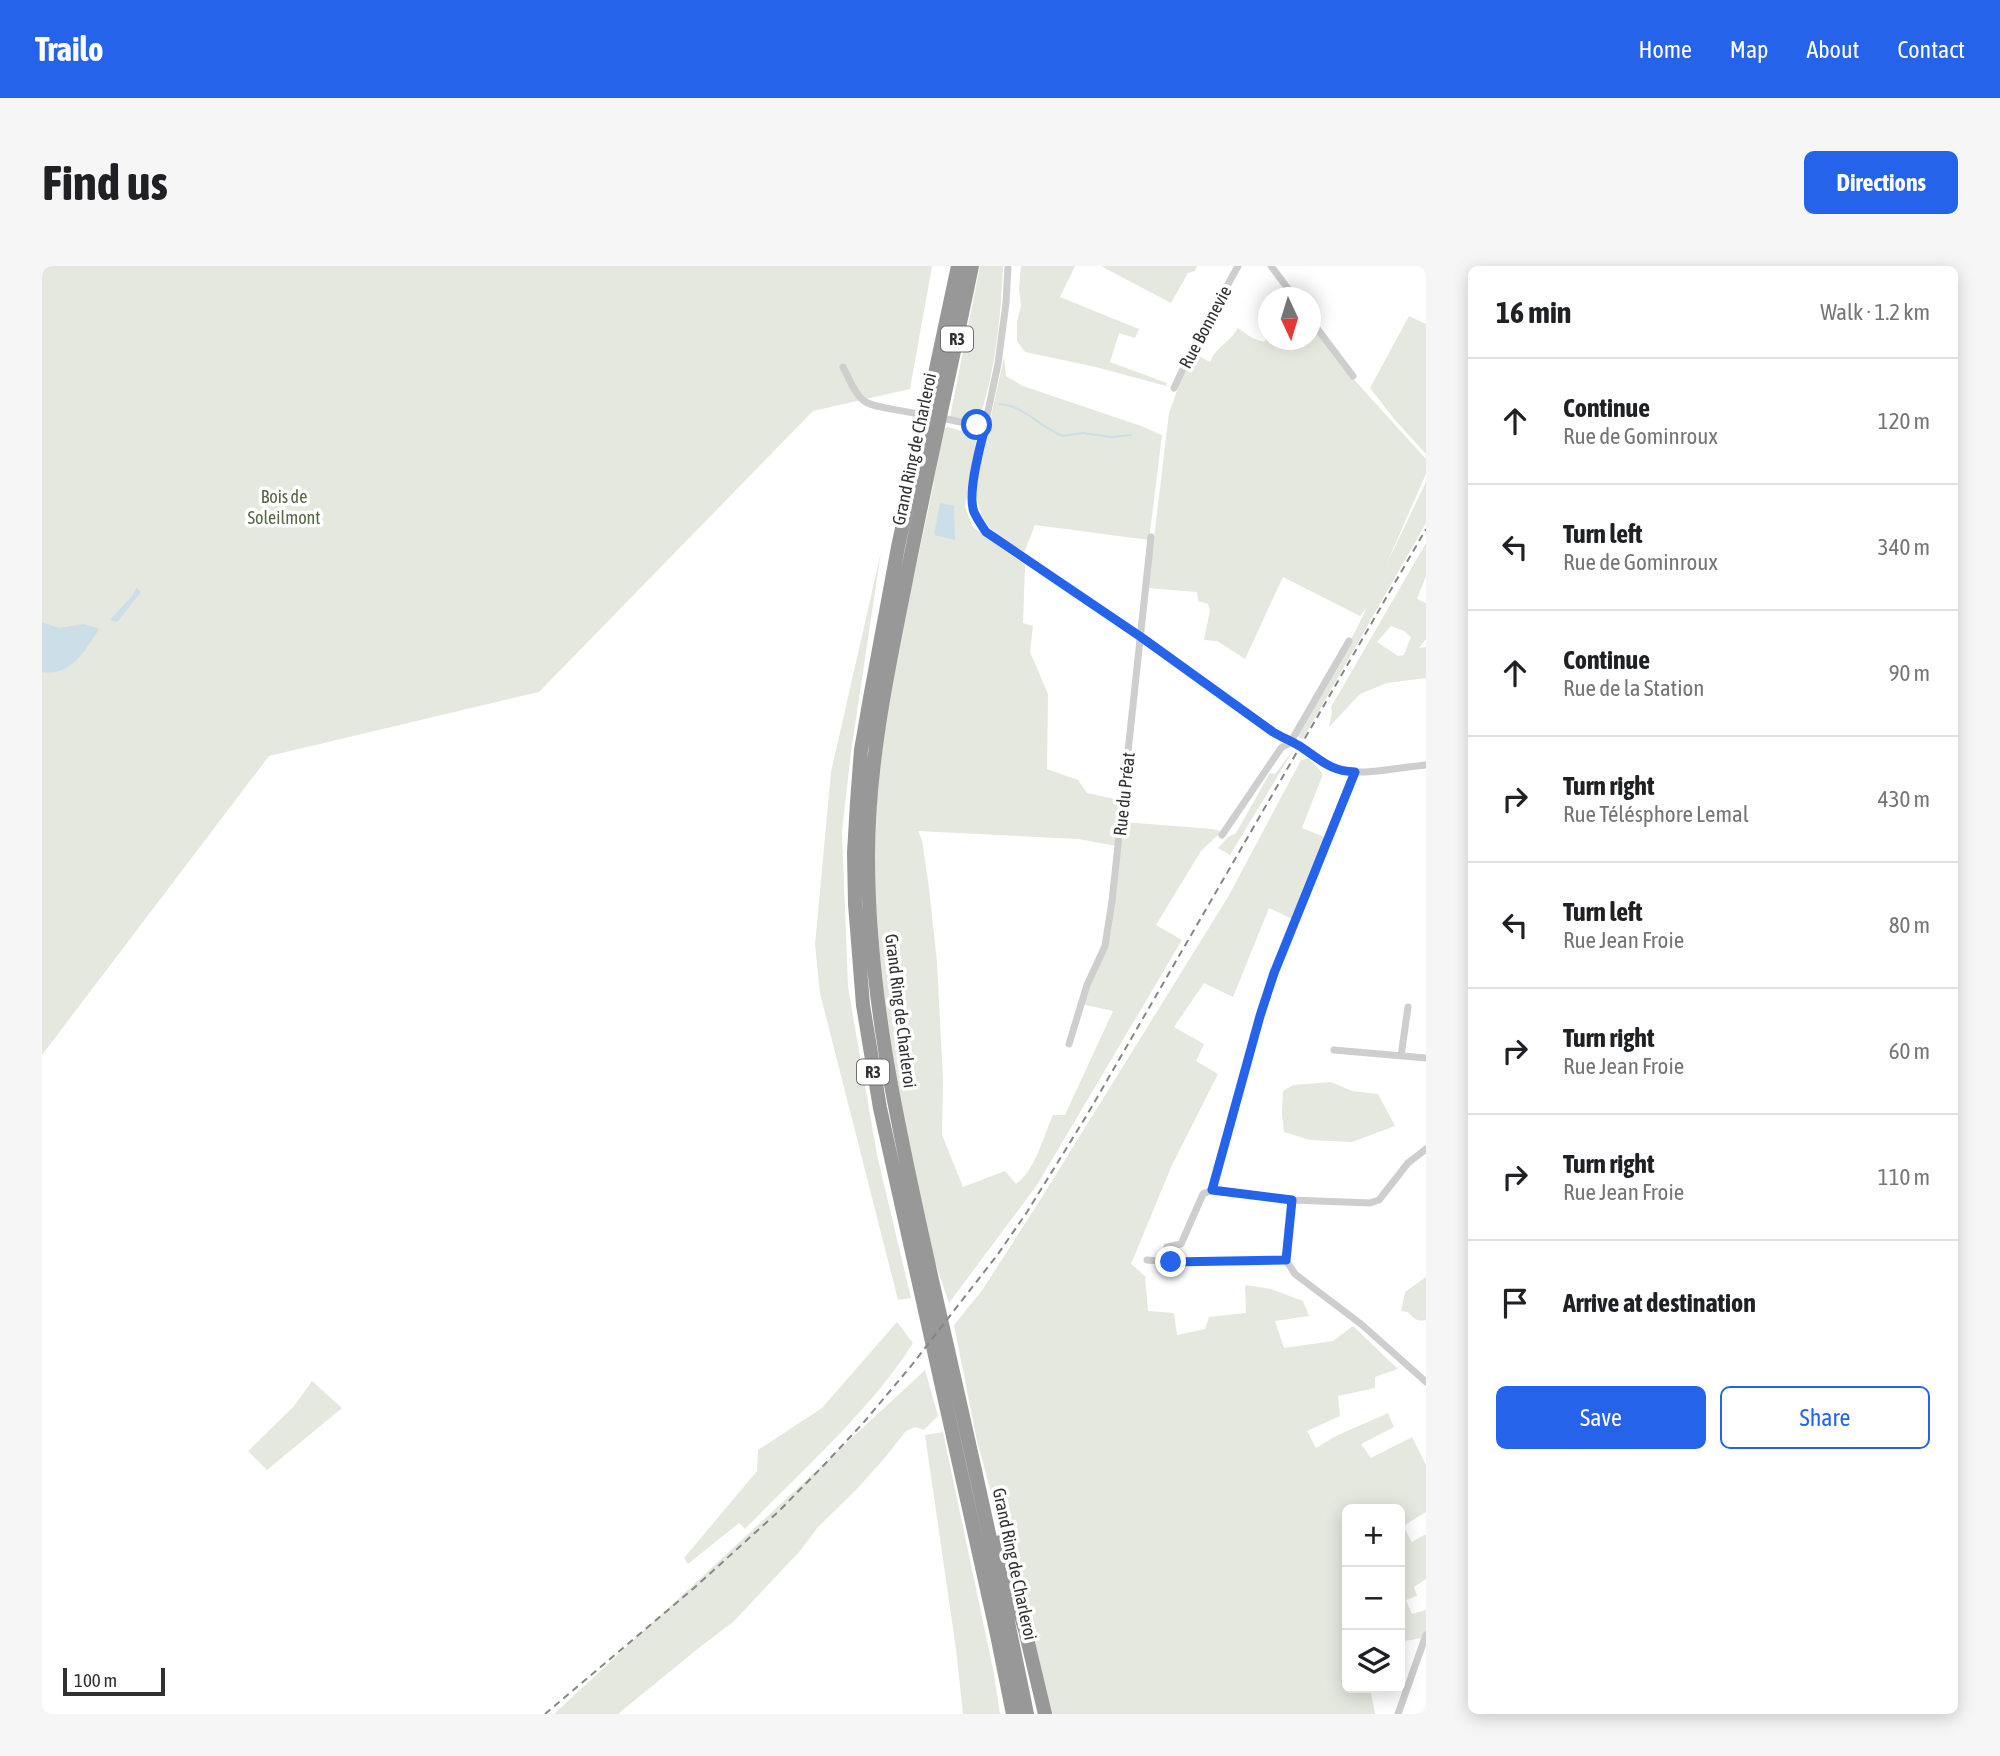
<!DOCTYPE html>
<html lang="en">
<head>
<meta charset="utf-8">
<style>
	body { margin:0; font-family:"Asap Condensed",sans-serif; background:#f6f6f6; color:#202124 }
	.controls { position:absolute; right:21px; bottom:21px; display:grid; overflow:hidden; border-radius:10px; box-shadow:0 4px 18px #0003 }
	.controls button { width:63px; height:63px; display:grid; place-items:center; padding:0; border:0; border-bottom:2px solid #e0e0e0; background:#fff; color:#202124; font:35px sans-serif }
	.compass { position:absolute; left:1216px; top:21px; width:63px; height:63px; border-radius:50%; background:#fff; box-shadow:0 4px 18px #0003; rotate:176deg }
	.scale { position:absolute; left:21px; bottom:18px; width:102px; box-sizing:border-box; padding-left:7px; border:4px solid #313131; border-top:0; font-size:19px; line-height:24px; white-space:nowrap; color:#313131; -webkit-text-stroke:5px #fff; paint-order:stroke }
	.stop { position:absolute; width:21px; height:21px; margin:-16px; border:5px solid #2563eb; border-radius:50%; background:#fff }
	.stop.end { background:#2563eb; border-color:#fff; box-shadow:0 2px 7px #0008 }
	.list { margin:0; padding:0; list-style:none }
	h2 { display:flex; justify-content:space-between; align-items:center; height:91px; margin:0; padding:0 28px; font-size:30px }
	h2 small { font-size:23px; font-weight:400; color:#757577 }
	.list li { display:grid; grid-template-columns:46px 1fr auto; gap:21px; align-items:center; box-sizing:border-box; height:126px; padding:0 28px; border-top:2px solid #e0e0e0 }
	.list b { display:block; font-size:26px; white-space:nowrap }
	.list p { margin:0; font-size:23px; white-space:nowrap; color:#757577 }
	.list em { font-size:23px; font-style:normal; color:#757577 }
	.actions { display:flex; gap:14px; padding:21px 28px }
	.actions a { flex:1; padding:16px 0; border:2px solid #2563eb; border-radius:10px; text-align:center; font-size:24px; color:#2563eb }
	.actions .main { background:#2563eb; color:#fff }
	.icon { flex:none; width:38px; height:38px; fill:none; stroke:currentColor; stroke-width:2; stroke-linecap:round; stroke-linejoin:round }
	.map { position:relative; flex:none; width:1384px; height:1448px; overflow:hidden; border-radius:10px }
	header { display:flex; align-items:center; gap:42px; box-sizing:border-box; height:98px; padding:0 35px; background:#2563eb; color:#fff }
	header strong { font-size:33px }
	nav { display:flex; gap:38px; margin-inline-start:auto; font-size:24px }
	.intro { display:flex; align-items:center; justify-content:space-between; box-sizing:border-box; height:168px; padding:0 42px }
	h1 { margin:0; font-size:49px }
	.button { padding:18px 32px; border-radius:10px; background:#2563eb; color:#fff; font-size:24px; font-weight:700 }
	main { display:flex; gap:42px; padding:0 42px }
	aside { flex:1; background:#fff; border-radius:10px; box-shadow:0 4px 18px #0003 }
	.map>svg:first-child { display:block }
</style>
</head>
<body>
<header>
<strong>Trailo</strong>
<nav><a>Home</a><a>Map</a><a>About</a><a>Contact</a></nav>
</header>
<div class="intro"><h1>Find us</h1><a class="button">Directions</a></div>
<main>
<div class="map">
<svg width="1384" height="1448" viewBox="0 0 1384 1448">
	<rect width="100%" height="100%" fill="#fff"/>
	<path fill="#e4e8de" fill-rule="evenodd" d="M0,0H890L868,123L771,145L497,426L227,490L0,789Z
		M938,0H961C959,52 953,110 935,159L908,151Z
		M979,0H1033L1018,31L1097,63L1093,72L1077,67L1068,96L1125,117L1124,120L1054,101L983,86L975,75V56L979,39L977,23Z
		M1059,0H1155L1153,5L1146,7L1129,37Z
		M1367,50L1384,58V188L1353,154L1328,122Z
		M1269,57L1298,98L1384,193V208L1344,299L1384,216V257L1261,473L1255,470L1273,435L1315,362L1325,341L1318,350L1241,311L1203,393L1175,375L1162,374L1168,344L1166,338L1156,335L1155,326L1106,322L1127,147L1137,119L1153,88L1168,96C1173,82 1188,76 1196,62L1210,72L1222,76L1226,68V74H1268Z
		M962,91L964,110L981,120L1099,160L1120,169L1107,274L993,259L982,287C950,265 937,261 934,220Z
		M906,161L935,170L923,241L931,261L983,299L981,357L991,360L988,386L1006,428L1005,503L1036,514L1045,527L1078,534L1074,580L1036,573L876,565L880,574L887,622L895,696L901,814L900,869L921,921L963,905L974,918C994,903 1001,871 1011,849H1023L1071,745L1039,738L1065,675L1081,556L1171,563L1179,566L1159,585L1114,659L1140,674L995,919L907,1037L891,990L835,739L830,599L841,452L888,236L902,162Z
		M1384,277V310L1375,333L1384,337V373L1377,382L1384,381V412L1345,417L1318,428L1287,461L1290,446L1289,441ZM1349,360L1362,365L1369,371L1362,389L1356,390L1335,376Z
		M839,286L809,486L800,565L806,721L835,889L869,1032L856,1034L778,727L773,679L789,506Z
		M1252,483L1188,589L1176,582L1186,571L1194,567L1228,507L1233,508Z
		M1267,492L1281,508L1260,562L1287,573L1250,653L1227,642L1191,731L1162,717L1132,761L1162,778L1154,795L1176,808L1130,899L1089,998L1103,1010L1106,1045L1132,1047L1135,1069L1163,1063L1167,1051L1204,1047L1203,1019L1229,1023L1261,1035L1267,1050L1233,1055L1242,1082L1291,1075L1311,1060L1356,1103L1333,1111V1122L1296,1130L1298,1150L1265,1165L1274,1182L1294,1170L1346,1147L1352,1161L1319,1178L1329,1192L1370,1171L1384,1199V1246L1361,1260L1370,1276L1384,1268V1313L1372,1321L1375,1330L1364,1334L1370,1348L1384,1344V1371L1358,1376V1243H1305V1422H1328L1333,1448H1009L935,1175L912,1059L941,1023L1000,931L1186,631L1259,494Z
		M1289,816L1310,825L1336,828L1353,860L1310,876L1268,874L1242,866L1240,848L1241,825L1251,819Z
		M1384,1011V1054C1375,1056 1372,1053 1366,1046L1359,1045L1363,1026Z
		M855,1056L871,1077C829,1144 758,1206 703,1263L697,1257L646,1298L642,1292L715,1205L716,1184L780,1142Z
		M883,1104L896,1150L882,1164L873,1161L864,1165L841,1194L813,1225L776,1261L758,1285L691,1356L658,1381L576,1448H512Z
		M270,1115L300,1142L225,1204L206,1185L252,1140Z
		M901,1166L952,1408L958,1448H921L914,1383L883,1169Z"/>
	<path fill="#ccdee7" d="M898,237L912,240L913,274L892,269Z
		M94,322L99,326L75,356L68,354L90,330Z
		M0,356L17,362L42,358L57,363C44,383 29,411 0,406Z"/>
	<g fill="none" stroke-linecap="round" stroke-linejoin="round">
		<path stroke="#ccdee7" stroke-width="2" d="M958,138C981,139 999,162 1021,170L1041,167L1069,171L1089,169"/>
		<path stroke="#cecece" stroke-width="7" d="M966,0L964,37L956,98L932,211L930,230L932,247L944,266L1099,371L1231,466C1241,472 1251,476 1260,482C1274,491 1284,502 1302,505C1324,509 1361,501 1384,499
			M1229,0L1253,32
			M1268,53L1311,110
			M801,101C807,112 812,127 822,135C831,142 870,146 883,149
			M1132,122L1150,84L1196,0
			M895,151L942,161
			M1180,569L1239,482L1248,477L1307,375
			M1027,778L1045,719L1063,680L1070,635L1109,271
			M1292,784L1384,792
			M1359,790L1366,741
			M1170,924L1250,934L1328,937L1337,934L1366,897L1384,883
			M1125,981L1139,978L1161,928L1170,924L1218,750L1232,707L1313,506
			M1105,994L1129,996L1244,994L1250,934
			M1244,994L1253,1008L1319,1058L1384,1116
			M1356,1448L1384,1369"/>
		<path stroke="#989898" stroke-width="14" d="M916,0L856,281L828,432L819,484L815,536L812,587L813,638L821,739L838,842L954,1364L971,1448
			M930,0C908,106 884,212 863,319C845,408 826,499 826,590C826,736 859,873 890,1014C923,1158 956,1303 985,1448
			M958,1276L983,1364L1003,1448"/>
		<path stroke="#868686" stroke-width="2" stroke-dasharray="7 5" stroke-linecap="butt" d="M503,1448L652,1322L737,1245L782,1199L822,1156L869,1100L956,988L985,946L1045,849L1384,263"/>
	</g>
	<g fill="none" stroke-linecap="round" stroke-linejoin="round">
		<path stroke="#2563eb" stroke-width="9" d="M935,159L943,161C938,181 925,228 932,246C935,253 940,260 944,266L1099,371L1231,466C1241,472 1252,476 1262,483C1280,495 1289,505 1313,506L1232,707L1218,750L1170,924L1250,934L1244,994L1129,996"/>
	</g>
	<g text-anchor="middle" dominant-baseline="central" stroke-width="7" stroke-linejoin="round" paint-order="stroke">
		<g fill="#fff" stroke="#6f6f6f" stroke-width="2">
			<rect x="899" y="60.5" width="32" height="25" rx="5"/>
			<rect x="815" y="793.5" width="32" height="25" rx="5"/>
		</g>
		<g font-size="16" font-weight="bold" fill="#313131">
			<text x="915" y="73">R3</text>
			<text x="831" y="806">R3</text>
		</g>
		<g font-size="18" fill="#313131" stroke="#fff">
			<text transform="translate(1163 61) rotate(-62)">Rue Bonnevie</text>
			<text transform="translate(872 183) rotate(-78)">Grand Ring de Charleroi</text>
			<text transform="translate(1082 528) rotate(-84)">Rue du Préat</text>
			<text transform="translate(859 745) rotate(83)">Grand Ring de Charleroi</text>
			<text transform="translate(973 1298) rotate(78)">Grand Ring de Charleroi</text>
		</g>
		<g font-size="18" fill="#556743" stroke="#fff">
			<text x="242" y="230">Bois de<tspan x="242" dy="21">Soleilmont</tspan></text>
		</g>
	</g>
</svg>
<div class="controls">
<button>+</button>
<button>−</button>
<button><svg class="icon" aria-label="layers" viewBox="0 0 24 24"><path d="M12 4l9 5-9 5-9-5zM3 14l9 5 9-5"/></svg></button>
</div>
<svg class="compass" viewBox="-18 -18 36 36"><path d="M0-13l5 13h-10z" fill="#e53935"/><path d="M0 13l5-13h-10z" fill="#757577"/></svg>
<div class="scale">100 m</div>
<div class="stop" style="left:935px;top:159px"></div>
<div class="stop end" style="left:1129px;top:996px"></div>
</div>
<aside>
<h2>16 min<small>Walk · 1.2 km</small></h2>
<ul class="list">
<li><svg class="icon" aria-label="ahead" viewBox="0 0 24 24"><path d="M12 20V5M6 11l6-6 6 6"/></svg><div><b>Continue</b><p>Rue de Gominroux</p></div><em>120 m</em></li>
<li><svg class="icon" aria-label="left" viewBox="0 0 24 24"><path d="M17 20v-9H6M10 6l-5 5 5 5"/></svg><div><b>Turn left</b><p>Rue de Gominroux</p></div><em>340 m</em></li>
<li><svg class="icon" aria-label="ahead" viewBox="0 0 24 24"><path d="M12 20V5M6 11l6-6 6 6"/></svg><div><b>Continue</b><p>Rue de la Station</p></div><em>90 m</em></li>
<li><svg class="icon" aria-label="right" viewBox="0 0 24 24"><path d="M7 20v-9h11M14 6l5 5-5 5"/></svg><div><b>Turn right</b><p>Rue Télésphore Lemal</p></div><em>430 m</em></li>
<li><svg class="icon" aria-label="left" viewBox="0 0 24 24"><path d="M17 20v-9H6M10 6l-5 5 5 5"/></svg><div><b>Turn left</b><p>Rue Jean Froie</p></div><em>80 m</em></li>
<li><svg class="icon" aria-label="right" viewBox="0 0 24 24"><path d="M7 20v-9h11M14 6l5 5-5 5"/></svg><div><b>Turn right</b><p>Rue Jean Froie</p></div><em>60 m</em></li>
<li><svg class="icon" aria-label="right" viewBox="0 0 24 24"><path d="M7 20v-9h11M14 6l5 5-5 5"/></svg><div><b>Turn right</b><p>Rue Jean Froie</p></div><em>110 m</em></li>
<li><svg class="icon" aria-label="arrive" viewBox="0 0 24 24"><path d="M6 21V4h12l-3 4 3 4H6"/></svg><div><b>Arrive at destination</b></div></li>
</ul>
<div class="actions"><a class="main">Save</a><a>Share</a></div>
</aside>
</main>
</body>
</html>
